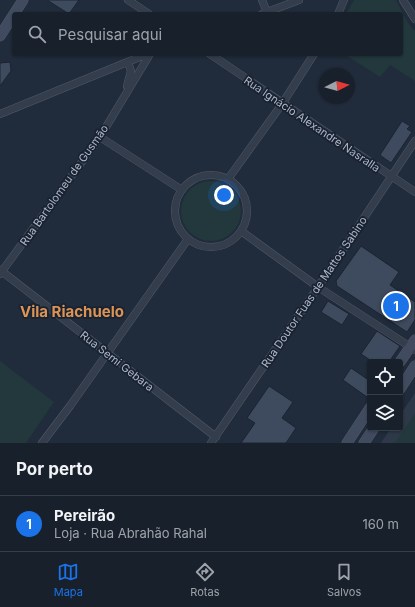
<!DOCTYPE html>
<html lang="pt">
<head>
<meta charset="utf-8">
<style>
	body { margin:0; font-family:Inter,sans-serif; background:#252d38; color:#f1f3f6 }
	.controls { position:absolute; right:12px; bottom:12px; display:grid; overflow:hidden; border-radius:4px; box-shadow:0 1px 3px #0004 }
	.controls button { width:36px; height:36px; display:grid; place-items:center; padding:0; border:0; border-bottom:1px solid #363e48; background:#18202c; color:#f1f3f6; font:20px sans-serif }
	.compass { position:absolute; left:319px; top:68px; width:36px; height:36px; border-radius:50%; background:#18202c; box-shadow:0 1px 3px #0004; rotate:84deg }
	.you { position:absolute; left:224px; top:195px; width:14px; height:14px; margin:-10px; border:3px solid #fff; border-radius:50%; background:#1a73e8; box-shadow:0 0 0 6px #1a73e833 }
	.badge { display:grid; place-items:center; width:26px; height:26px; border-radius:50%; background:#1a73e8; color:#fff; font-size:13px; font-weight:700 }
	.pin { position:absolute; translate:-50% -50%; border:2px solid #fff; box-shadow:0 1px 4px #0006 }
	.list { margin:0; padding:0; list-style:none }
	h2 { display:flex; justify-content:space-between; align-items:center; height:52px; margin:0; padding:0 16px; font-size:17px }
	h2 small { font-size:13px; font-weight:400; color:#9fa3a9 }
	.list li { display:grid; grid-template-columns:26px 1fr auto; gap:12px; align-items:center; box-sizing:border-box; height:56px; padding:0 16px; border-top:1px solid #363e48 }
	.list b { display:block; font-size:15px; white-space:nowrap }
	.list p { margin:0; font-size:13px; white-space:nowrap; color:#9fa3a9 }
	.list em { font-size:13px; font-style:normal; color:#9fa3a9 }
	.icon { flex:none; width:22px; height:22px; fill:none; stroke:currentColor; stroke-width:2; stroke-linecap:round; stroke-linejoin:round }
	.map { position:relative; flex:none; width:415px; height:443px; overflow:hidden }
	.search { position:absolute; background:#18202c; box-shadow:0 1px 3px #0004; left:12px; right:12px; top:12px; height:44px; display:flex; align-items:center; gap:10px; box-sizing:border-box; padding:0 14px; border-radius:4px; color:#9fa3a9; font-size:15px }
	.sheet { height:108px; background:#18202c }
	nav { display:flex; justify-content:space-around; align-items:center; box-sizing:border-box; height:56px; border-top:1px solid #363e48; background:#18202c; font-size:11px; color:#9fa3a9 }
	nav a { display:grid; justify-items:center; gap:2px }
	nav .on { color:#1a73e8 }
	.map>svg:first-child { display:block }
</style>
</head>
<body>
<div class="map">
<svg width="415" height="443" viewBox="0 0 415 443">
	<rect width="100%" height="100%" fill="#202b3b"/>
	<path fill="#2d3848" d="M415,393V443H381L391,428H400V415Z"/>
	<path fill="#22383c" d="M354,0H396L408,23L415,31V81L390,65L380,77L344,54H401V14H346Z
		M181 211a30 30 0 1 1 60 0a30 30 0 1 1-60 0Z
		M0,361L54,402L26,443H0Z
		M415,413V443H395Z"/>
	<path fill="#3e4a5e" stroke="#1b2432" d="M47,0H79L69,14Z
		M10,62L11,71L0,86V63Z
		M402,121L410,126L407,129L412,132L391,163L380,155Z
		M361,246L399,272L390,285L415,302V320L407,332L337,286L336,281Z
		M328,301L349,314L342,325L321,312Z
		M377,331L400,346L389,362H373L361,354Z
		M351,368L370,381V392L367,397L343,380Z
		M269,386L293,402L282,418L296,428L286,443H241L255,423L247,418Z"/>
	<g fill="none" stroke-linecap="round" stroke-linejoin="round">
		<defs>
			<path id="street" d="M128,0L149,14
				M262,0L267,12
				M403,0L415,19
				M262,14L299,0
				M338,14L344,0
				M210,54L415,192
				M127,86L131,71L128,62
				M0,114L147,54
				M100,137L182,190
				M175 211a36 36 0 1 1 72 0a36 36 0 1 1-72 0Z
				M228,179L282,104L314,54
				M241,231L318,287L415,350
				M0,270L216,437
				M0,274L100,137L150,54
				M42,443L70,406L188,239
				M211,443L318,287L415,141"/>
			<path id="secondary" d="M0,36L23,0
				M400,362L415,340
				M400,389L415,366
				M347,443L370,408
				M364,443L374,428"/>
		</defs>
		<use href="#street" stroke="#515a69" stroke-width="8"/>
		<use href="#secondary" stroke="#515a69" stroke-width="11"/>
		<use href="#street" stroke="#333d4b" stroke-width="7"/>
		<use href="#secondary" stroke="#414b5f" stroke-width="10"/>
	</g>
	<g text-anchor="middle" dominant-baseline="central" stroke-width="3.5" stroke-linejoin="round" paint-order="stroke">
		<g font-size="11" fill="#aeb7c8" stroke="#192230">
			<text transform="translate(312 124) rotate(34)">Rua Ignácio Alexandre Nasralla</text>
			<text transform="translate(64 185) rotate(-55)">Rua Bartolomeu de Gusmão</text>
			<text transform="translate(314 292) rotate(-56)">Rua Doutor Fuas de Mattos Sabino</text>
			<text transform="translate(117 361) rotate(38)">Rua Semi Gebara</text>
		</g>
		<g font-size="15" font-weight="bold" fill="#dc9455" stroke="#192230">
			<text x="72" y="311">Vila Riachuelo</text>
		</g>
	</g>
</svg>
<div class="controls">
<button><svg class="icon" aria-label="locate" viewBox="0 0 24 24"><circle cx="12" cy="12" r="6"/><path d="M12 2v4M12 18v4M2 12h4M18 12h4"/></svg></button>
<button><svg class="icon" aria-label="layers" viewBox="0 0 24 24"><path d="M12 4l9 5-9 5-9-5zM3 14l9 5 9-5"/></svg></button>
</div>
<svg class="compass" viewBox="-18 -18 36 36"><path d="M0-13l5 13h-10z" fill="#e53935"/><path d="M0 13l5-13h-10z" fill="#9fa3a9"/></svg>
<div class="you"></div>
<div class="pin badge" style="left:396px;top:306px">1</div>
<div class="search"><svg class="icon" aria-label="search" viewBox="0 0 24 24"><circle cx="10" cy="10" r="6"/><path d="M15 15l6 6"/></svg>Pesquisar aqui</div>
</div>
<section class="sheet">
<h2>Por perto<small></small></h2>
<ul class="list">
<li><span class="badge">1</span><div><b>Pereirão</b><p>Loja · Rua Abrahão Rahal</p></div><em>160 m</em></li>
</ul>
</section>
<nav>
<a class="on"><svg class="icon" aria-label="map" viewBox="0 0 24 24"><path d="M3 6l6-2 6 2 6-2v14l-6 2-6-2-6 2zM9 4v14M15 6v14"/></svg>Mapa</a>
<a><svg class="icon" aria-label="directions" viewBox="0 0 24 24"><path d="M12 3l9 9-9 9-9-9zM9 14v-3h6M13 9l2 2-2 2"/></svg>Rotas</a>
<a><svg class="icon" aria-label="saved" viewBox="0 0 24 24"><path d="M7 4h10v16l-5-4-5 4z"/></svg>Salvos</a>
</nav>
</body>
</html>
